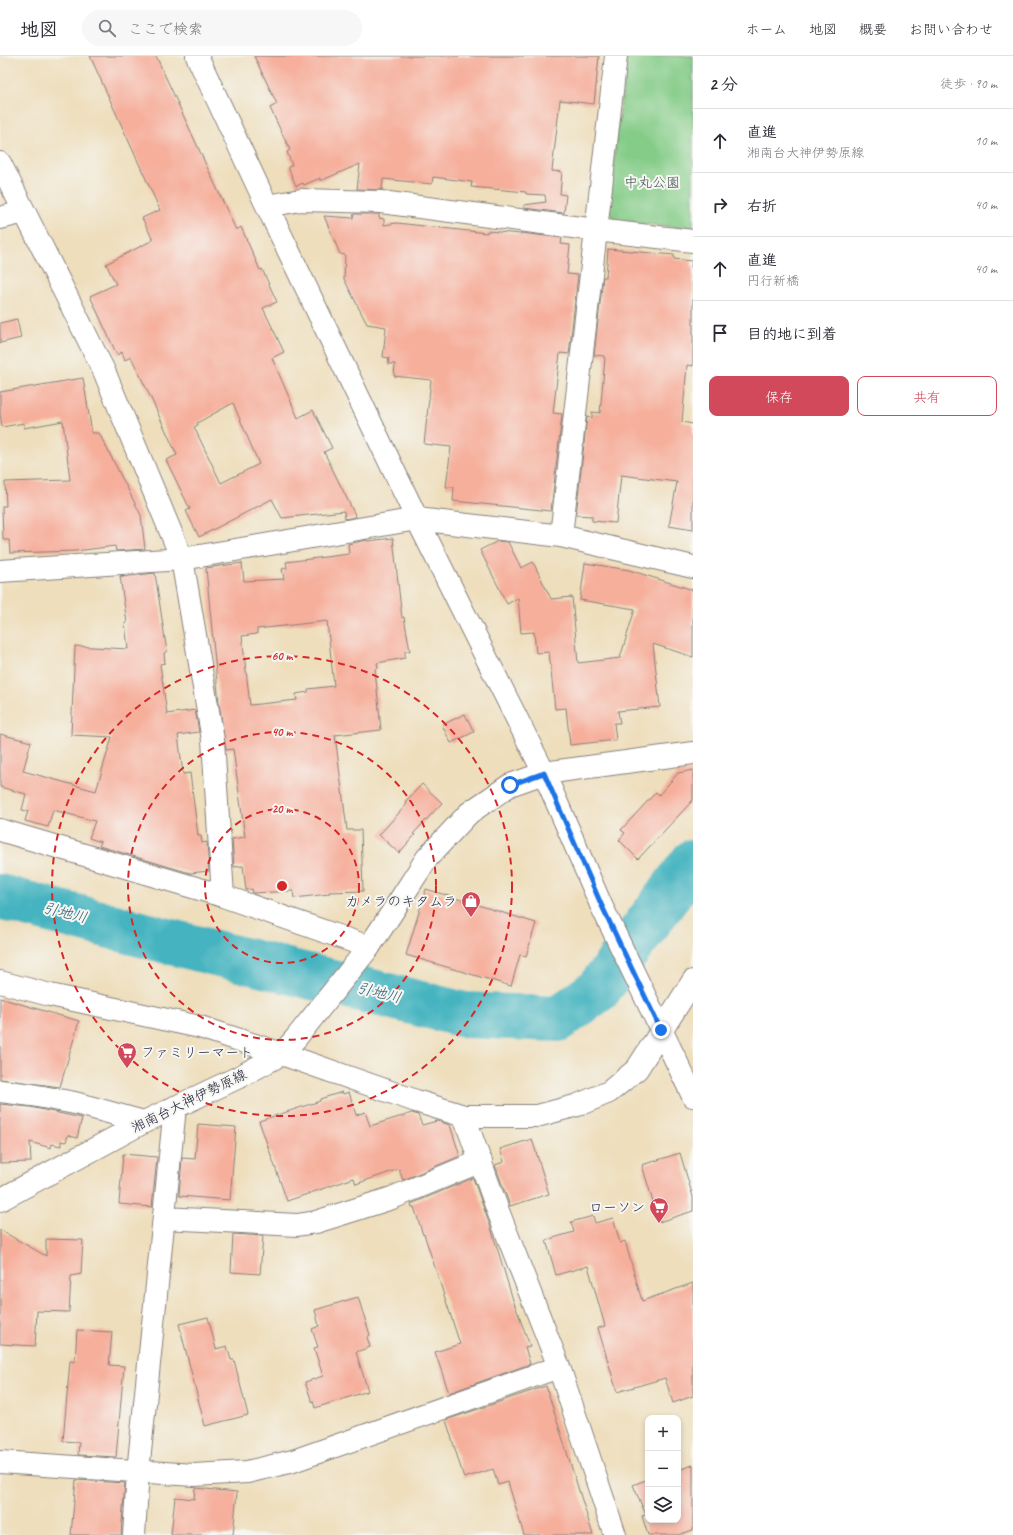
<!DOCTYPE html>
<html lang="ja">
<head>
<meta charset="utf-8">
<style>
	body { margin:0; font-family:Caveat,"Klee One",sans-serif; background:#f7f7f7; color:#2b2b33 }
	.controls { position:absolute; right:12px; bottom:12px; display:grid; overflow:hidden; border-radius:8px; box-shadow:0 2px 6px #0003 }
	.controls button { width:36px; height:36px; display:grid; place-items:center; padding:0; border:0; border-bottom:1px solid #e1e1e2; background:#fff; color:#2b2b33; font:20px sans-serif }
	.stop { position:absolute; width:12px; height:12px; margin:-9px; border:3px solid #1a73e8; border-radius:50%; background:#fff }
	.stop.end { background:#1a73e8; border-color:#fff; box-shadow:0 1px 4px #0008 }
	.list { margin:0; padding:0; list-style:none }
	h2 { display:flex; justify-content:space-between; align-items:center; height:52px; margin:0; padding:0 16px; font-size:17px }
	h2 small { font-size:13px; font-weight:400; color:#7c7c81 }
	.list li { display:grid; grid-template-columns:26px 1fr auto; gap:12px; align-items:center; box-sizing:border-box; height:64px; padding:0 16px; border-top:1px solid #e1e1e2 }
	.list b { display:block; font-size:15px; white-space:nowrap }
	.list p { margin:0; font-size:13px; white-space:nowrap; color:#7c7c81 }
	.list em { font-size:13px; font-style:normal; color:#7c7c81 }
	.actions { display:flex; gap:8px; padding:12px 16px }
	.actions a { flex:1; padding:9px 0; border:1px solid #d1495b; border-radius:8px; text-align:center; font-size:14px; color:#d1495b }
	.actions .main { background:#d1495b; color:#fff }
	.icon { flex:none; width:22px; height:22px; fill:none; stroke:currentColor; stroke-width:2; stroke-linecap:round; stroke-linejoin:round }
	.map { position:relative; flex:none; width:693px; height:1479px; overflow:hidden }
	header { display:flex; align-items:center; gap:24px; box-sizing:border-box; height:56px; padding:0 20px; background:#fff; border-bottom:1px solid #e1e1e2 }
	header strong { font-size:19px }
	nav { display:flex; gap:22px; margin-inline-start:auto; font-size:14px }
	.search { width:280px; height:36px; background:#f7f7f7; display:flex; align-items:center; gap:10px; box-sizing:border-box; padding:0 14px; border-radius:22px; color:#7c7c81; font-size:15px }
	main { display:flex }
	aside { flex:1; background:#fff }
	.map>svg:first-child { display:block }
</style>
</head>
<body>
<header>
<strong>地図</strong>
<div class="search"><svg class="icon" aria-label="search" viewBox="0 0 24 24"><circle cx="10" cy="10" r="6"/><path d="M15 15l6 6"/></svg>ここで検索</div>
<nav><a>ホーム</a><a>地図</a><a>概要</a><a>お問い合わせ</a></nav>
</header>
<main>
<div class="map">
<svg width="693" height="1479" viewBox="0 0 693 1479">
	<rect width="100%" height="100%" fill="#f6f6f2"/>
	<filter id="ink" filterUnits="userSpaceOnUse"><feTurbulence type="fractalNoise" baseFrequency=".025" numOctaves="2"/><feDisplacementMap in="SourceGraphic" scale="8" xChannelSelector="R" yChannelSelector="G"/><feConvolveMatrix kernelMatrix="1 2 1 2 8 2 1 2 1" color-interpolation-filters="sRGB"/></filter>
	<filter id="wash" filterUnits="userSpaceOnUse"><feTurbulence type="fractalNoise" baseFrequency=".012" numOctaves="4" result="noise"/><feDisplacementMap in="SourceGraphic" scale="16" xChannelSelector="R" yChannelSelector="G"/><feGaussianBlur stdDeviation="0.9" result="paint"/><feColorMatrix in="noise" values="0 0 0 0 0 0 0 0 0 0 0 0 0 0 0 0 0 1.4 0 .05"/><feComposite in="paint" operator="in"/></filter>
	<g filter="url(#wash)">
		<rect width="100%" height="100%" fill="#eedebc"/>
		<path fill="#85cc88" stroke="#547762" d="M627,0H693V173L616,165L607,154Z"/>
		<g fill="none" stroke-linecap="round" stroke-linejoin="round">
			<path stroke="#45b4c0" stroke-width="46" d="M0,841L175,887L465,959L558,963L598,934L693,806"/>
		</g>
		<g id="blocks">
			<path fill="#f6af9b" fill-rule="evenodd" d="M90,0H156L236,174L241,171L260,214L262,213L277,246L263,252L284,296L272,302L298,362L313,354L332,392L324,396L356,461L345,463L344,455L282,462L272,443L199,481L186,455L190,453L166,404L177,399L150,340L131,301L125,304L122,296L117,299L90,240L116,228L106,208L153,184L142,162L160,154ZM233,347L259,408L221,427L194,371L198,369L197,367Z
				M254,0H599L594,48L560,44L552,115L562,116L560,138L566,139L564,157L524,152V149L546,146L545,139L526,138V136L471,131L472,126L433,121L432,128L383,123L382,134L357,133L360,108L320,125V122L304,129L303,127L296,130L288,111L292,109L287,96L290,94L270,52L277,48Z
				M354,158H379V162L384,163V169L397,167L487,177V175L521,178V177L562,182L561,188L570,189L567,218L578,219L569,298L560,297L553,357L562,358L551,455L453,445L454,431H446L451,391L424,388L431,324L394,320L395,308H388L389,302L383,301L386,271L367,268L344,223L345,199L340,198L324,160L353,162Z
				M608,193L674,199V203L692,205L691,211H693V310L687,309L682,366L693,368V474L669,470L677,426L621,419L616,467L592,465V460L576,459L587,361L592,362V356L600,357L605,302H604V300L594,299L603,221H606Z
				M17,263L21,282L0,287V267Z
				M83,322L92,377H99L141,459L145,493L116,495L115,490L76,495L10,497L9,484H3L2,450H6L5,426L70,424L63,365L24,372V367L2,371L0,358V336Z
				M393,482L402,562L404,561L410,595H405V602L377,607L378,612L375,613L381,674L335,679L347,774H361L363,835L329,836V838L294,842L293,835L253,837L252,833L246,834L243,810L234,811L232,783L245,781L233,693L226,694L219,647L206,512L242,507L244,525L284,523L282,513L287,512L286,506L349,498L348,488L367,484L368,485ZM327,565L334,630L308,633V636L296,638L297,644L250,649L242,580L257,578V573Z
				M498,485L508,486L521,512L533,506L551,543L572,541L578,607L620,602L635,553L580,544L585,507L629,514L693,534V601L653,588L660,651L618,655L620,667H614L616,684L570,689L566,652L555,653L549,596L536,597L534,576L521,577L518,542L507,548L480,494Z
				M155,517L167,596L164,597L165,607L160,608L167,658L195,654L199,676L178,679L183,718L190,717L198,780H201L202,787L207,786L209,815L190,817L99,790L101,786L89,782L95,765L53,754L48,771L25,765L28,755L22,754L26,738L0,731V678L31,686L23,715L96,735L112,681L71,679L75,590L128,593L125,567H127L120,520L124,519L121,521Z
				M465,658L474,676L451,687L442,669Z
				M693,714V744L638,803L619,784L625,777L621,774L656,736L659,739L678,717Z
				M422,728L442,747L413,778L415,779L399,797L379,779L407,748L405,746Z
				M426,833L536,867L526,900L520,899L511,930L406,899Z
				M0,942L79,965L60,1031L0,1023Z
				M342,1036L343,1038L349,1036L356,1059L365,1056L370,1070L412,1057L418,1059L422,1069L437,1065L450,1069L460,1100L403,1124L399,1113L356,1128L354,1122L287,1145L259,1065L320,1045V1043Z
				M0,1048L30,1051L82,1062L77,1082L68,1079L66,1086L61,1085V1090L52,1088L51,1092L30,1086L31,1106L0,1107Z
				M198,1068L236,1071L230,1144L179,1140L182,1102L195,1103Z
				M532,1083L549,1138L510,1150L495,1109L504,1106L500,1093Z
				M680,1097L693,1141V1155L659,1166L642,1109Z
				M123,1098L157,1101L152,1151L119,1148Z
				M473,1122L492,1175L513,1244L530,1290L525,1291L530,1308L449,1337L435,1296L460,1288L424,1178L423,1179L414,1151H412L411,1148Z
				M593,1160L595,1167L613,1162L620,1187L625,1185L642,1245L693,1227V1340L673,1347L665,1322L617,1336L598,1272L605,1270L588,1210L556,1219L546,1184L574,1176L571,1166Z
				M0,1174L46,1200V1183L83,1184L81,1218L71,1220L69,1256L37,1255L35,1290L0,1288Z
				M233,1178L263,1180L260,1218L231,1216Z
				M358,1241L370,1279L367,1281L370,1291L356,1296L368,1335L315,1352L313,1345L312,1346L305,1326L323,1320L314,1292L318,1291L312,1273L319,1270L315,1254Z
				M208,1261L216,1293L227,1290L231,1304H234L248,1359L205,1370L179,1268Z
				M77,1274L112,1276L109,1309L124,1310L116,1401L78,1399L79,1386L63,1385L70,1305L75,1306Z
				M546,1330L593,1479H524L508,1426L498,1429L493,1413L464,1422L446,1364Z
				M693,1409V1474L678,1479H648L642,1460L646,1459L633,1429L648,1423V1464H678V1414Z
				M76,1424L125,1427L121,1479H71Z
				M195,1432L237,1436L233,1479H171L175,1441L194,1443Z"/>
		</g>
	</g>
	<g filter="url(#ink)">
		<use href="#blocks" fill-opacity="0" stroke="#88807c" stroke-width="1"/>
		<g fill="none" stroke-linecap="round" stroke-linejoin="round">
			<defs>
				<path id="minor" d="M197,0L267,150L417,463L544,717L601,849L693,1040
					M0,107L104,315L182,503L213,684L223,840
					M267,150L301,144L381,146L596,174L693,185
					M0,162L24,156
					M561,480L616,0
					M0,515L182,503L417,463L561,480L693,511
					M0,774L223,840L369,891
					M0,926L50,939L200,971L282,998L416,1045L464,1060H537L578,1049L609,1036L637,1013L693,925
					M0,1035L32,1039L75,1047L144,1066
					M464,1060L498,1155L559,1311L615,1479
					M164,1162L297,1169L316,1166L392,1142L481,1105
					M0,1406L194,1419L247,1416L293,1405L559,1311
					M134,1479L138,1416L175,1051"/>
				<path id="major" d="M0,1144L144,1066L239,1021L282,998L296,982L369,891L391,858L427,802L469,757L510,729L544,717L693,697"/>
			</defs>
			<use href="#minor" stroke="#88807c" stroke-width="24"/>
			<use href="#major" stroke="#88807c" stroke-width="24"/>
			<use href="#minor" stroke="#fff" stroke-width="22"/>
			<use href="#major" stroke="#fff" stroke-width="22"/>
		</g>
	</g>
	<g fill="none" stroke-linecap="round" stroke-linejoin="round" filter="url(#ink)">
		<path stroke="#1a73e8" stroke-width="5" d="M510,729L544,717L601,848L661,974"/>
	</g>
	<g fill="none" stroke="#d62828" stroke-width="2" stroke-dasharray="7 5">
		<circle cx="282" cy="830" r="77"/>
		<circle cx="282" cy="830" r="154"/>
		<circle cx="282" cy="830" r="230"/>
	</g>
	<defs>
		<symbol id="shop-pin" viewBox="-11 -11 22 30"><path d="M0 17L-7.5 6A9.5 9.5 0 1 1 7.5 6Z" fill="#d1495b" stroke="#f6f6f2"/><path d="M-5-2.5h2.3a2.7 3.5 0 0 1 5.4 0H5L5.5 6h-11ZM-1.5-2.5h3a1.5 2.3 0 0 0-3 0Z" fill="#fff"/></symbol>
		<symbol id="supermarket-pin" viewBox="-11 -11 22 30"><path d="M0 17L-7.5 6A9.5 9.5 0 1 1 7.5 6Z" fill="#d1495b" stroke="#f6f6f2"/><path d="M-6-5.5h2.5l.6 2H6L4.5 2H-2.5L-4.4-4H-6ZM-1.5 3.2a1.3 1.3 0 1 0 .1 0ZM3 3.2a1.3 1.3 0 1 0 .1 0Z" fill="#fff"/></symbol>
	</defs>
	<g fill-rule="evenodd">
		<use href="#shop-pin" x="460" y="834" width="22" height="30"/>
		<use href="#supermarket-pin" x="116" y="985" width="22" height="30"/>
		<use href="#supermarket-pin" x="648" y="1140" width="22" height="30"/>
	</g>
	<g text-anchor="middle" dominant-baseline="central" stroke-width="4" stroke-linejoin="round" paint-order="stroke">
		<g font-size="14" fill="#405552" stroke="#f6f6f2">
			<text x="652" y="126">中丸公園</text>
		</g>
		<g font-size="14" fill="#22223b" stroke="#f6f6f2" text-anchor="end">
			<text x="457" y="845">カメラのキタムラ</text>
			<text x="141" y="996" text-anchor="start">ファミリーマート</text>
			<text x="645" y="1151">ローソン</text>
		</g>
		<g font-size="14" fill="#22223b" stroke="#f6f6f2">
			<text transform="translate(189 1045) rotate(-26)">湘南台大神伊勢原線</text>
		</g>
		<g font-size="15" font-style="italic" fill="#305c70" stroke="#f6f6f2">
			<text transform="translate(65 857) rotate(14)">引地川</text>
			<text transform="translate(379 937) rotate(14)">引地川</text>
		</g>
	</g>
	<circle cx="282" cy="830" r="6" fill="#d62828" stroke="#f6f6f2" stroke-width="2"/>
	<g font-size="12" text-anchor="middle" font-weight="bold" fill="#d62828" stroke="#f6f6f2" stroke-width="4" stroke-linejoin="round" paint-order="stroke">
		<text x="282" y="604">60 m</text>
		<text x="282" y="680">40 m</text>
		<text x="282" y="757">20 m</text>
	</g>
</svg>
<div class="controls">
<button>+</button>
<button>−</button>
<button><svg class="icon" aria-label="layers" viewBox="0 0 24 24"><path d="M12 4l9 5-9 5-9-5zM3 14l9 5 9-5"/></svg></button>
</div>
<div class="stop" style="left:510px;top:729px"></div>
<div class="stop end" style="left:661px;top:974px"></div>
</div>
<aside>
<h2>2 分<small>徒歩 · 90 m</small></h2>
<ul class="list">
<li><svg class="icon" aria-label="ahead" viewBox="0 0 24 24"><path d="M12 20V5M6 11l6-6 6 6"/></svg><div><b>直進</b><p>湘南台大神伊勢原線</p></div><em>10 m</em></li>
<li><svg class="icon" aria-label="right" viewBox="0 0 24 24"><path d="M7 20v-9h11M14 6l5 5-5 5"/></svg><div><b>右折</b></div><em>40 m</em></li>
<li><svg class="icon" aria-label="ahead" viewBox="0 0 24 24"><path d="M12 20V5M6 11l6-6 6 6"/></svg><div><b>直進</b><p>円行新橋</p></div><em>40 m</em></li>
<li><svg class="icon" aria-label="arrive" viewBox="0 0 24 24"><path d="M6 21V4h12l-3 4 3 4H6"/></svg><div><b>目的地に到着</b></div></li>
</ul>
<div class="actions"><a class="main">保存</a><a>共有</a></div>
</aside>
</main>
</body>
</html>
